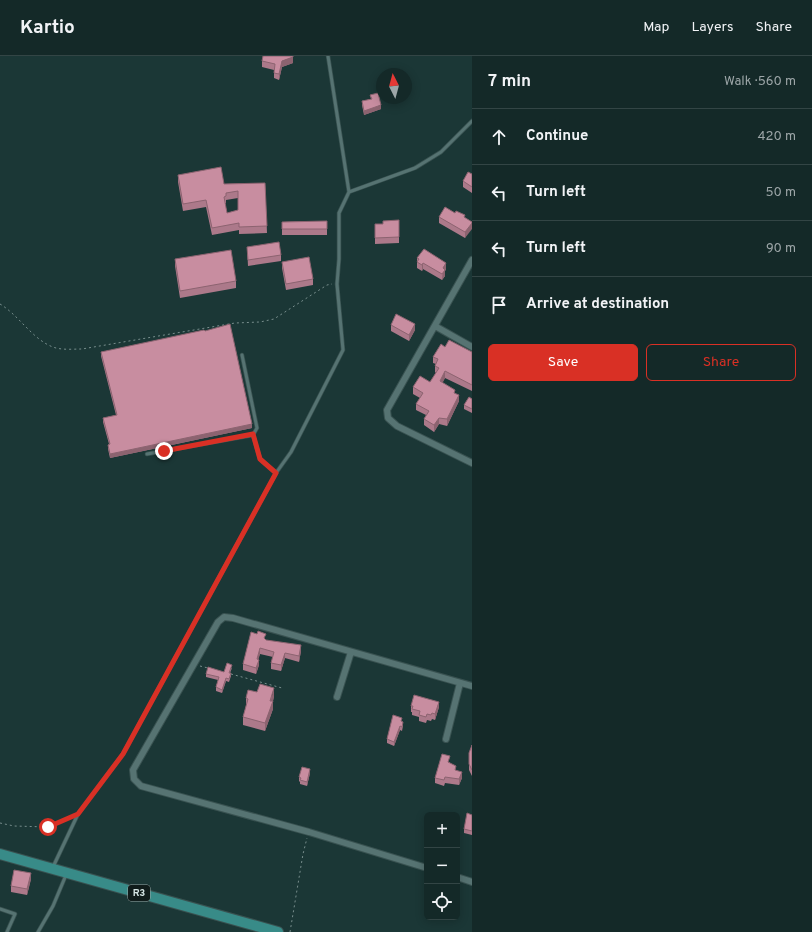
<!DOCTYPE html>
<html lang="en">
<head>
<meta charset="utf-8">
<style>
	body { margin:0; font-family:Overpass,sans-serif; background:#213534; color:#f1f3f6 }
	.controls { position:absolute; right:12px; bottom:12px; display:grid; overflow:hidden; border-radius:6px; box-shadow:0 2px 10px #0003 }
	.controls button { width:36px; height:36px; display:grid; place-items:center; padding:0; border:0; border-bottom:1px solid #334545; background:#142928; color:#f1f3f6; font:20px sans-serif }
	.compass { position:absolute; left:376px; top:12px; width:36px; height:36px; border-radius:50%; background:#142928; box-shadow:0 2px 10px #0003; rotate:354deg }
	.stop { position:absolute; width:12px; height:12px; margin:-9px; border:3px solid #d93025; border-radius:50%; background:#fff }
	.stop.end { background:#d93025; border-color:#fff; box-shadow:0 1px 4px #0008 }
	.list { margin:0; padding:0; list-style:none }
	h2 { display:flex; justify-content:space-between; align-items:center; height:52px; margin:0; padding:0 16px; font-size:17px }
	h2 small { font-size:13px; font-weight:400; color:#9da6a8 }
	.list li { display:grid; grid-template-columns:26px 1fr auto; gap:12px; align-items:center; box-sizing:border-box; height:56px; padding:0 16px; border-top:1px solid #334545 }
	.list b { display:block; font-size:15px; white-space:nowrap }
	.list em { font-size:13px; font-style:normal; color:#9da6a8 }
	.actions { display:flex; gap:8px; padding:12px 16px }
	.actions a { flex:1; padding:9px 0; border:1px solid #d93025; border-radius:6px; text-align:center; font-size:14px; color:#d93025 }
	.actions .main { background:#d93025; color:#fff }
	.icon { flex:none; width:22px; height:22px; fill:none; stroke:currentColor; stroke-width:2; stroke-linecap:round; stroke-linejoin:round }
	.map { position:relative; flex:none; width:472px; height:876px; overflow:hidden }
	header { display:flex; align-items:center; gap:24px; box-sizing:border-box; height:56px; padding:0 20px; background:#142928; border-bottom:1px solid #334545 }
	header strong { font-size:19px }
	nav { display:flex; gap:22px; margin-inline-start:auto; font-size:14px }
	main { display:flex }
	aside { flex:1; background:#142928 }
	.map>svg:first-child { display:block }
</style>
</head>
<body>
<header>
<strong>Kartio</strong>
<nav><a>Map</a><a>Layers</a><a>Share</a></nav>
</header>
<main>
<div class="map">
<svg width="472" height="876" viewBox="0 0 472 876">
	<rect width="100%" height="100%" fill="#1b3736"/>
	<g fill="none" stroke-linecap="round" stroke-linejoin="round">
		<defs>
			<path id="service" d="M328,0L349,136
				M242,299L257,372L253,379L260,403L276,417
				M147,398L253,379
				M53,811L78,758L123,698L276,417L291,396L343,294L337,228L339,203V157L349,136L415,112L441,96L472,65
				M0,853L15,858L7,876
				M38,876L53,850L66,819"/>
			<path id="minor" d="M472,204L387,354L388,362L397,370L472,407
				M435,270L472,291
				M337,641L351,596
				M446,683L460,627
				M427,812L309,776L141,730L134,723L133,714L218,566L224,561L233,562L472,630
				M457,821L472,826"/>
			<path id="trunk" d="M0,798L278,876"/>
		</defs>
		<use href="#service" stroke="#395251" stroke-width="4.5"/>
		<use href="#minor" stroke="#395251" stroke-width="8"/>
		<use href="#trunk" stroke="#395251" stroke-width="12"/>
		<path stroke="#788e8d" stroke-width="1" stroke-dasharray="2 3" stroke-linecap="butt" d="M0,248C20,260 34,286 56,292C64,294 74,293 82,293L235,267L260,266L274,263L327,229L332,228
			M200,610L208,612
			M231,618L282,632
			M0,767L14,770L48,771L71,761
			M290,876L303,798L307,782"/>
		<use href="#service" stroke="#567372" stroke-width="3"/>
		<use href="#minor" stroke="#567372" stroke-width="6"/>
		<use href="#trunk" stroke="#388b88" stroke-width="10"/>
	</g>
	<path fill="#ac798a" fill-rule="evenodd" d="M262,5L293,7L282,11L279,24L274,22V14L262,11Z
		M370,39L381,53L364,59L362,49V45L371,43Z
		M472,118V137L463,131V125Z
		M178,119L224,128L265,127L267,177L239,178V174L212,179L206,151L183,155L178,126ZM238,142V154L227,157L225,147H226V144Z
		M439,161L465,162L472,166L465,182L439,167Z
		M399,164V187L375,188V168H383Z
		M327,165V179H282V166Z
		M247,191L281,199V205L248,210Z
		M417,202L446,213L445,215V220L442,224L423,213L422,215L417,212Z
		M175,203L236,225V232L180,242L175,210Z
		M282,206L313,223V229L286,234L282,212Z
		M391,269L415,274L409,285L391,275Z
		M205,275L252,372L110,402L108,393V389L109,388L103,366V362L116,359L101,300V296Z
		M445,291L472,296V335L445,322L442,327L455,337L459,345L447,370L439,368L434,376L424,369V363L426,359L416,354V348L420,342L413,338V331L430,326L436,317L435,316V310L436,308L433,307V301Z
		M472,343V357L464,353V349Z
		M266,584L301,595L299,606L285,602L281,615L271,613V607L273,601L260,598L258,603L259,609L256,618L243,614V608Z
		M232,612L230,617L231,620L229,626L226,625L222,637L216,635V631L218,624L206,621V618L224,616Z
		M257,636L274,640L273,645V653L265,675L243,669V661L246,650V642Z
		M411,650L439,651L435,664L432,663L431,665L427,664L426,667L419,665V661L412,659V656H411Z
		M402,665L403,670L402,675L400,674L394,690L387,687V683Z
		M472,689V720L469,714V697Z
		M450,706V707L462,722L459,729L445,727L444,730L435,727V722Z
		M310,717L307,730L300,728V726L299,725V721Z
		M472,759V779L464,777V773Z
		M31,823L27,839L11,836V830Z"/>
	<path fill="#8c6370" d="M293,1V7L282,11L279,24V18L282,5Z
		M381,49V53L364,59V55Z
		M472,167V173L465,182V176Z
		M423,207V213L422,215V209Z
		M446,207V213L445,215V220L442,224L443,212Z
		M415,268V274L409,285V279Z
		M445,315V322L440,332V325Z
		M459,339V345L447,370V363Z
		M439,362V368L434,376V369Z
		M252,368V372L110,402V398Z
		M301,589V595L299,606V600Z
		M260,592V598L257,609V603Z
		M285,597V602L281,615V609Z
		M259,604V609L256,618V612Z
		M226,622V625L222,637V634Z
		M274,632V640L273,645V653L265,675V667Z
		M439,646V651L435,664V658Z
		M400,670V674L394,690V686Z
		M310,713V717L307,730V726Z
		M462,716V722L459,729V723Z
		M31,817V823L27,839V833Z"/>
	<path fill="#c88da0" stroke="#8c6370" fill-rule="evenodd" d="M263,0H293V1L282,5L279,18L274,17L275,8L262,5Z
		M378,37L381,49L364,55L362,45L372,43L370,39Z
		M221,111L224,128L265,127L267,170L239,171V167L212,172L206,144L183,148L178,119ZM238,135V154L227,157L224,141L226,140V137Z
		M468,116L472,118V131L463,125Z
		M445,151L455,157L456,155L465,159L464,161L472,166V167L465,176L439,161Z
		M399,164V181L375,182V168H383V165Z
		M327,165V173H282V166Z
		M279,186L281,199L248,204L247,191Z
		M424,193L446,207L443,212L445,214L442,218L423,207L422,209L417,206L419,203L417,202Z
		M231,194L236,225L180,235L175,203Z
		M309,201L313,223L286,228L282,206Z
		M396,258L415,268L409,279L391,269Z
		M230,268L252,368L110,398L108,389L110,388L103,362L117,359L101,296L204,274L205,275Z
		M449,284L472,296V329L445,315L440,325L455,334L454,337L459,339L447,363L439,362L434,369L424,363L429,355L416,348L423,337L413,331L420,320L430,326L439,312L435,310L438,303L433,301L441,288L445,291Z
		M469,341L472,343V353L464,349Z
		M258,575L266,578L264,582L266,584L301,589L299,600L285,597L281,609L271,607L274,596L260,592L257,603L259,604L256,612L243,608L251,576L257,578Z
		M227,607L232,609L229,617H231L229,623L226,622L222,634L216,631L219,621L206,618L208,611L224,616Z
		M260,628L274,632L270,645H273L265,667L243,661L248,643L246,642L248,634L257,636Z
		M414,639L439,646L435,658L432,657L431,659L427,658L426,661L419,659L420,655L412,653L413,650H411Z
		M393,659L402,662L401,665L403,666L402,671L400,670L394,686L387,683Z
		M472,689V714L469,708V697Z
		M442,698L450,700L448,706L456,710L455,714L462,716L459,723L445,721L444,724L435,722Z
		M302,711L310,713L307,726L300,724L301,722L299,721Z
		M467,757L472,759V775L464,773Z
		M14,814L31,817L27,833L11,830Z"/>
	<g fill="none" stroke-linecap="round" stroke-linejoin="round">
		<path stroke="#d93025" stroke-width="5" d="M48,771L78,758L123,698L276,417L260,403L253,378L164,395"/>
	</g>
	<g text-anchor="middle" dominant-baseline="central" stroke-width="4" stroke-linejoin="round" paint-order="stroke">
		<rect fill="#101c1b" stroke="#9aa9a8" stroke-width="1" x="128" y="829" width="22" height="16" rx="3"/>
		<g font-size="10" font-weight="bold" fill="#d5e5e4">
			<text x="139" y="837">R3</text>
		</g>
	</g>
</svg>
<div class="controls">
<button>+</button>
<button>−</button>
<button><svg class="icon" aria-label="locate" viewBox="0 0 24 24"><circle cx="12" cy="12" r="6"/><path d="M12 2v4M12 18v4M2 12h4M18 12h4"/></svg></button>
</div>
<svg class="compass" viewBox="-18 -18 36 36"><path d="M0-13l5 13h-10z" fill="#e53935"/><path d="M0 13l5-13h-10z" fill="#9da6a8"/></svg>
<div class="stop" style="left:48px;top:771px"></div>
<div class="stop end" style="left:164px;top:395px"></div>
</div>
<aside>
<h2>7 min<small>Walk · 560 m</small></h2>
<ul class="list">
<li><svg class="icon" aria-label="ahead" viewBox="0 0 24 24"><path d="M12 20V5M6 11l6-6 6 6"/></svg><div><b>Continue</b></div><em>420 m</em></li>
<li><svg class="icon" aria-label="left" viewBox="0 0 24 24"><path d="M17 20v-9H6M10 6l-5 5 5 5"/></svg><div><b>Turn left</b></div><em>50 m</em></li>
<li><svg class="icon" aria-label="left" viewBox="0 0 24 24"><path d="M17 20v-9H6M10 6l-5 5 5 5"/></svg><div><b>Turn left</b></div><em>90 m</em></li>
<li><svg class="icon" aria-label="arrive" viewBox="0 0 24 24"><path d="M6 21V4h12l-3 4 3 4H6"/></svg><div><b>Arrive at destination</b></div></li>
</ul>
<div class="actions"><a class="main">Save</a><a>Share</a></div>
</aside>
</main>
</body>
</html>
